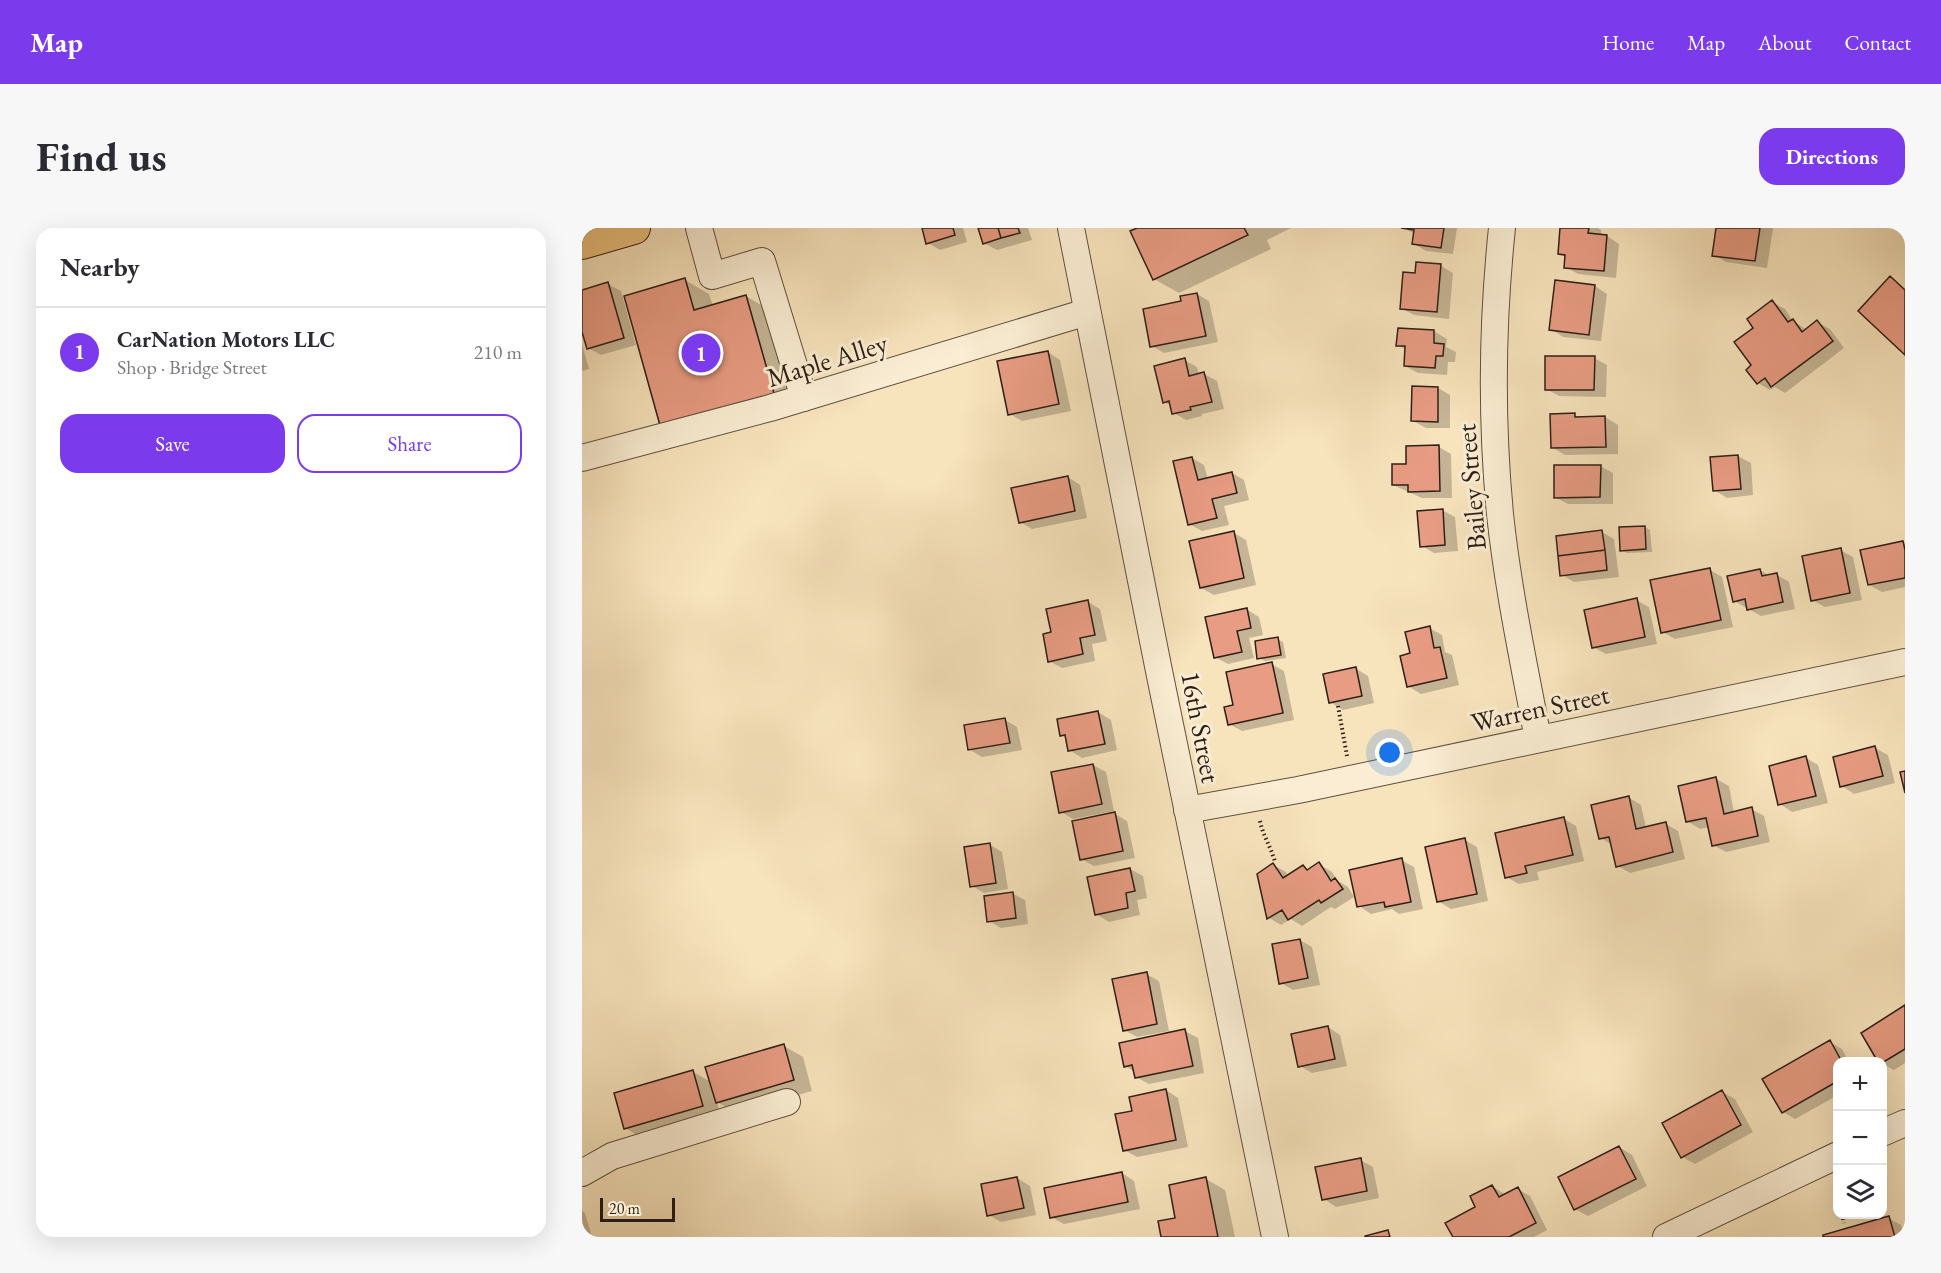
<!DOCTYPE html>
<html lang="en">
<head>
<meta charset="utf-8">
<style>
	body { margin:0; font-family:"EB Garamond",serif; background:#f7f7f7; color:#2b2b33 }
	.controls { position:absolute; right:18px; bottom:18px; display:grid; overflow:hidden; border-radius:12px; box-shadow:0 6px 24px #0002 }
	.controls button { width:54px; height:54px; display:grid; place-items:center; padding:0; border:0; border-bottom:2px solid #e1e1e2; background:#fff; color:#2b2b33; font:30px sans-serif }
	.scale { position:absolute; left:18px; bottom:15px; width:75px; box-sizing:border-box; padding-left:6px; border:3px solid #2e1f15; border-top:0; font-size:16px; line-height:21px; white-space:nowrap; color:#2e1f15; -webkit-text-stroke:4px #faedd3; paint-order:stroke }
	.you { position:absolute; left:808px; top:525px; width:21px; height:21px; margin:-15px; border:4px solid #fff; border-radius:50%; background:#1a73e8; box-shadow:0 0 0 9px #1a73e833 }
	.badge { display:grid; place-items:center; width:39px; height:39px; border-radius:50%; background:#7c3aed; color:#fff; font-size:20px; font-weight:700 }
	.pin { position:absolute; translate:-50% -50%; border:3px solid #fff; box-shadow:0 2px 6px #0006 }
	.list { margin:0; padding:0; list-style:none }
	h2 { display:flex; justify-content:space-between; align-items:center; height:78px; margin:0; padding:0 24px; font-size:26px }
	h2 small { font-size:20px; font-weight:400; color:#7c7c81 }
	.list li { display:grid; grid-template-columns:39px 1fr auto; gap:18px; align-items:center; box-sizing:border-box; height:90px; padding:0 24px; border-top:2px solid #e1e1e2 }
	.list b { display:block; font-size:22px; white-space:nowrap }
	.list p { margin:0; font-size:20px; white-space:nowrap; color:#7c7c81 }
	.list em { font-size:20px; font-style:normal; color:#7c7c81 }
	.actions { display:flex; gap:12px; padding:18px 24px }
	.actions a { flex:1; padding:14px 0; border:2px solid #7c3aed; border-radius:18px; text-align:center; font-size:21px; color:#7c3aed }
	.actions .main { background:#7c3aed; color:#fff }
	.icon { flex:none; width:33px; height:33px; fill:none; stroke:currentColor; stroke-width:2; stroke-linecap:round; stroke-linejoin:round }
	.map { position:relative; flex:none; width:1323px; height:1009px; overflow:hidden; border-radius:18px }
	header { display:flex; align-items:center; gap:36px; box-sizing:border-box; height:84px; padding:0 30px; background:#7c3aed; color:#fff }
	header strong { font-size:28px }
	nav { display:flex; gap:33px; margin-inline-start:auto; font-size:21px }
	.intro { display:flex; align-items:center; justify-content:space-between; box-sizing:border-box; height:144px; padding:0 36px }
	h1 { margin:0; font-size:42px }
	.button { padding:15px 27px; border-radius:18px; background:#7c3aed; color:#fff; font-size:21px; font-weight:700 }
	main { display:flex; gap:36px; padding:0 36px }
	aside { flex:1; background:#fff; border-radius:18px; box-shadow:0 6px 24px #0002 }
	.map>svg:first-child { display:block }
</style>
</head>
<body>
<header>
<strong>Map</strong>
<nav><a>Home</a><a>Map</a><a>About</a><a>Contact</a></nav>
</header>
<div class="intro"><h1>Find us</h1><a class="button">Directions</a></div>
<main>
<aside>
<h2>Nearby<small></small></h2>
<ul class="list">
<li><span class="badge">1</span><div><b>CarNation Motors LLC</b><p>Shop · Bridge Street</p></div><em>210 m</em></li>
</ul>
<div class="actions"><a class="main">Save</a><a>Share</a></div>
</aside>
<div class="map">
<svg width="1323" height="1009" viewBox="0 0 1323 1009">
	<rect width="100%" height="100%" fill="#f7e3bc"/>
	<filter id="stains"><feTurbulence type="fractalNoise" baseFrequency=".00333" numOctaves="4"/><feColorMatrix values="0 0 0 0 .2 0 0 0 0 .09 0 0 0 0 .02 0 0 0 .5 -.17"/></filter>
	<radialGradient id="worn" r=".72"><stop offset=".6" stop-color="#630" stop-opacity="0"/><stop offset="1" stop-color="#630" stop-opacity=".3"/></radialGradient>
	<path fill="#0003" d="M342,0H381L385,14L358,22L346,15Z
		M398,0H446L450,12L415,22L402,15Z
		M559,0H709L685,12L689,21L597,65L572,51Z
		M822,0H875L871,26L844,23L832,16L833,6Z
		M980,0H1016L1019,2V8H1025L1037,16L1034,50L996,46L984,39L985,30L977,25Z
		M1136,0H1191L1185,40L1144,34L1132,27Z
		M859,38L871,45L867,91L832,87L819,80Z
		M103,52L127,66L131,78L164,68L189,83L217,183L105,215Z
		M974,54L1013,58L1025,66L1019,113L981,109L969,101Z
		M26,56L39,63L54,117L19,127L6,120L0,98V64Z
		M615,66L627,73L636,114L582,125L570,118L601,74Z
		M1190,74L1203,81L1211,93L1225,102L1235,94L1248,101L1262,120L1203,165L1193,159L1188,162L1176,155L1171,138Z
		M817,101L852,103L865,111L864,119L874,124L873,134H866L865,147L836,145L823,138L824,122L816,117Z
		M0,116L7,141L0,143Z
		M466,124L478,132L489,183L440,193L428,186Z
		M1012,130L1025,137L1024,169L977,168L964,161Z
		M602,132L615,139L617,147L622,146L635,153L642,181L620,186V188L604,192L592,185L590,178L582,174Z
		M856,160L868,167V200H844L831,193Z
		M992,187L999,190L1023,189L1036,197V226L983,227L971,220Z
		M857,219L869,226L870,270H840L811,257L826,237Z
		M1156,228L1169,235L1171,267L1145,270L1132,262Z
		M610,230L622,237L626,251L650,245L662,252L667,272L642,278L647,297L620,303L607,296Z
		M1018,238L1031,245V276H986L973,269Z
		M486,249L498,257L505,290L450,301L438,294Z
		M860,282L873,289L876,323L852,325L840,318Z
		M1063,299L1068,302L1070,324L1045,325L1040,322Z
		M1020,304L1032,311L1037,349L992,354L980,347Z
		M652,305L664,312L674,357L632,367L619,360Z
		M1321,314L1323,316V359L1300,364L1287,357Z
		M1258,322L1271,329L1280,372L1243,379L1230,372Z
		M1128,342L1140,349L1151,399L1093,411L1081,404Z
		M1178,342L1188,348L1195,347L1207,354L1213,381L1179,388L1152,373Z
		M1054,372L1067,379L1075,416L1024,426L1011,419Z
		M506,374L518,381L525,413L510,416L513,433L480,440L467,433L471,405Z
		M664,381L677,389L681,407L667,410L672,430L646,436L633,429Z
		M847,400L860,407L863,424L870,427L877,457L839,466L826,458L830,426Z
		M695,411L701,414L704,430L683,433L677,430Z
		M689,436L702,443L712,492L660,503L647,496Z
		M773,440L786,448L792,475L761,482L748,474Z
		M516,484L529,492L535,522L500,530L487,522L485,510L480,507Z
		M423,492L435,499L440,522L400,529L388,522Z
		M1293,520L1306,527L1313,555L1272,566L1260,558Z
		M1224,530L1236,537L1246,575L1210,584L1198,576Z
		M511,537L524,544L532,583L491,591L479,584Z
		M1134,551L1147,558L1152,585L1169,581L1182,588L1188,614L1144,624L1131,617L1127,599L1118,601L1105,593Z
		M1046,569L1059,577L1064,600L1084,596L1096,603L1103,631L1048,645L1036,638L1030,617L1019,610Z
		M533,586L545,593L553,630L512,638L499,631Z
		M982,591L994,598L1002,633L955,644L957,652L937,656L924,649Z
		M883,612L895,619L906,673L869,681L856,673Z
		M407,616L420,624L426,661L402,665L390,658Z
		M819,632L832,639L841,681L817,686L810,681L789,686L777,678Z
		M737,636L750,644L756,653L766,659L772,669L753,681L749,679L720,698L709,691L699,697L687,690L691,637L704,644L706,649L721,639L727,642Z
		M548,641L561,648L565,670L555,672L558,687L527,694L514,686Z
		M430,665L443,672L446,696L419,700L407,693Z
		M718,712L730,719L738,757L711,762L699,755Z
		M564,746L577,753L587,803L555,809L542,802Z
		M1323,779V835L1312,842L1300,836V834Z
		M746,799L758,807L765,838L730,845L718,838Z
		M603,803L616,810L622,845L567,856L554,849L553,844L543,838Z
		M1248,814L1260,821L1267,834H1256V867L1213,891L1201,884Z
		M202,818L221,829L230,863L154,885L135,874L139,888L62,911L43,900L111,844L129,854Z
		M584,862L596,870L606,919L555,929L542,922L551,884Z
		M1140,864L1153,871L1171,904L1113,936L1100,929Z
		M1037,919L1050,927L1065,958L1006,988L993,981Z
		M778,932L791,939L797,970L754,979L742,971Z
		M540,945L552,953L558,981L482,996L469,989Z
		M435,950L448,958L454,987L419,994L407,987Z
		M624,951L643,962L653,1009H580Z
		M910,958L924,967L936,961L948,968L965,1002L952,1009H872Z
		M0,983L3,985L10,1009H0Z
		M1306,990L1319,997L1322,1009H1243Z"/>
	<path fill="#e89c83" stroke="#2e1f15" stroke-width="1.5" d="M340,0H371L373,7L344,16Z
		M396,0H416L419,10L401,16Z
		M416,0H436L438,5L419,10Z
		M555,0H662L666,7L571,52L548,3Z
		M819,0H862L859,20L830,16L832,2Z
		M978,0H1007L1006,5L1025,7L1022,43L982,40L983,27L976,26Z
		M1134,0H1178L1173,33L1130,28Z
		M834,34L859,36L855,84L818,81L821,44L833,45Z
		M1308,48L1323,62V127L1276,83Z
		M103,50L112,82L164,67L193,169L79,201L42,68Z
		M973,52L1013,57L1007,107L967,102Z
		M26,54L42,110L5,121L0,104V62Z
		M615,65L624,108L568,119L561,81L599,73L598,68Z
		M1190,72L1206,94L1211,91L1220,104L1235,92L1251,113L1189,159L1183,150L1175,156L1164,142L1169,137L1152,114L1171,100L1165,91Z
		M816,100L852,102V115L862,116L861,128H854L853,140L822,138L823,118H814Z
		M466,123L477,176L426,187L415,133Z
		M963,128H1013L1012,162H963Z
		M603,130L607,148L622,144L630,174L608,179L609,182L590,186L587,173L581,175L572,138Z
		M830,158L856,159V194L829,193Z
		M993,185V189L1023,188L1024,219L969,220L968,186Z
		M857,217L858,263L826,264V257H810V236H824V218Z
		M1156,227L1159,261L1131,263L1128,229Z
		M610,229L616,252L650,244L655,265L630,271L635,290L606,297L591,233Z
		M972,237H1019L1018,269L972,270Z
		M486,248L493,283L437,295L429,260Z
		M861,281L863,317L838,319L835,283Z
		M1063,298L1064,321L1038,323L1037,299Z
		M1020,302L1023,322L976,328L974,308Z
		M652,303L662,350L618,360L607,313Z
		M1321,313L1323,322V350L1286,357L1278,322Z
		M1259,320L1268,365L1229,373L1220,328Z
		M1023,322L1025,342L978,348L976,328Z
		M1128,340L1139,392L1079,405L1068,352Z
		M1178,341L1180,348L1195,345L1201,374L1165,382L1163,371L1151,374L1145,348Z
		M1055,370L1063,409L1010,420L1002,382Z
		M506,372L513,407L498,410L501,426L466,434L461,406L469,404L464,381Z
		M665,380L669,400L655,403L660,424L632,430L623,389Z
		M848,398L852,420L858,419L865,450L825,459L818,428L828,425L823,404Z
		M696,409L699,427L675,431L673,413Z
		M690,434L701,485L646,497L642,479L651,477L644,444Z
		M774,439L780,468L747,475L741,446Z
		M516,483L523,516L486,523L483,507L478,508L475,491Z
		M423,490L428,515L386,522L382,497Z
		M1293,518L1301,548L1258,559L1251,529Z
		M1224,528L1234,568L1196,577L1187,538Z
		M511,536L520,576L477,585L469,544Z
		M1323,543V565L1318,544Z
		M1134,549L1142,586L1170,579L1176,608L1130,618L1124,590L1104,594L1096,558Z
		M1047,568L1054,601L1084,594L1091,624L1034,639L1027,609L1017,611L1009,577Z
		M533,584L541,623L498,632L490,593Z
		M982,589L991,627L943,638L945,645L923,650L913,605Z
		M883,610L895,666L855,674L843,619Z
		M408,615L414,655L388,659L382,619Z
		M820,630L829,674L803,679L802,674L775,679L767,642Z
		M737,634L749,653L753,650L761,661L739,675L737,672L706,692L700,682L685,691L675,646L691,635L701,650L721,637L725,642Z
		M548,640L553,663L544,665L546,680L513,687L505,649Z
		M431,664L434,690L405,694L402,668Z
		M718,711L726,750L697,756L690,716Z
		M565,744L575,796L541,803L530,751Z
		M1323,777V821L1300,835L1296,834L1279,805Z
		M746,798L753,831L716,839L709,806Z
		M603,801L611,838L553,850L550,837L542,839L537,815Z
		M1248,812L1260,834H1256V853L1200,885L1180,851Z
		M202,816L212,852L134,875L123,839Z
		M111,842L121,878L42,901L32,865Z
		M584,861L594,912L541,923L533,886L550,883L547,869Z
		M1140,862L1159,897L1099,930L1080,895Z
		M1037,918L1054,951L992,982L976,949Z
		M779,930L785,963L740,972L733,939Z
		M540,944L546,974L468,990L462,960Z
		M435,949L442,980L405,988L399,956Z
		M624,949L636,1009H579L576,993L593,990L587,957Z
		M910,957L917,969L936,959L954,995L927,1009H871L863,995L893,979L888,968Z
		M1307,988L1313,1009H1241V1007Z
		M806,1002L808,1009H783V1008Z"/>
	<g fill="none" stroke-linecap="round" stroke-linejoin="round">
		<defs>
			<path id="minor" d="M117,0L130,48L180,33L222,170
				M489,0L577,443L693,1009
				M920,0C910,95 909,191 918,286C926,362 942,436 956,511
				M0,230L188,180L505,84
				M605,582L716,562L1323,434
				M1300,905L1323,895
				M0,945L30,928L205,874
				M1084,1009L1256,927"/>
			<path id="major" d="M0,15L52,0"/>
		</defs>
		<use href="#minor" stroke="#60503f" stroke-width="28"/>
		<use href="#major" stroke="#2e1f15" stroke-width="34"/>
		<path stroke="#2e1f15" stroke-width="4" stroke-dasharray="1.5 3" stroke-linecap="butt" d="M756,478L765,528
			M678,593C681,608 689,619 693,634
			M1260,986L1262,995"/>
		<use href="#minor" stroke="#faedd3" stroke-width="26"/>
		<use href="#major" stroke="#ecc27e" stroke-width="32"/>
	</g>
	<g text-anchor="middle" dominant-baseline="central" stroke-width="6" stroke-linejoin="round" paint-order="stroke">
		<g font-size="27" fill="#2e1f15" stroke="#faedd3">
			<text transform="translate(245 132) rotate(-17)">Maple Alley</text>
			<text transform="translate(889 259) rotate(-95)">Bailey Street</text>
			<text transform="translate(958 480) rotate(-12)">Warren Street</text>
			<text transform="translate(619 499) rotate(79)">16th Street</text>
		</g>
	</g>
	<rect width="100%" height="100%" filter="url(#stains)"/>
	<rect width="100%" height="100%" fill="url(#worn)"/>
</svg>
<div class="controls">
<button>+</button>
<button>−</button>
<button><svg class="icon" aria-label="layers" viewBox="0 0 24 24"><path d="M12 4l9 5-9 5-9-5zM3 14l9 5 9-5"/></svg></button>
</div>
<div class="scale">20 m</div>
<div class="you"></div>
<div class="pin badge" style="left:119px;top:125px">1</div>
</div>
</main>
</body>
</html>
